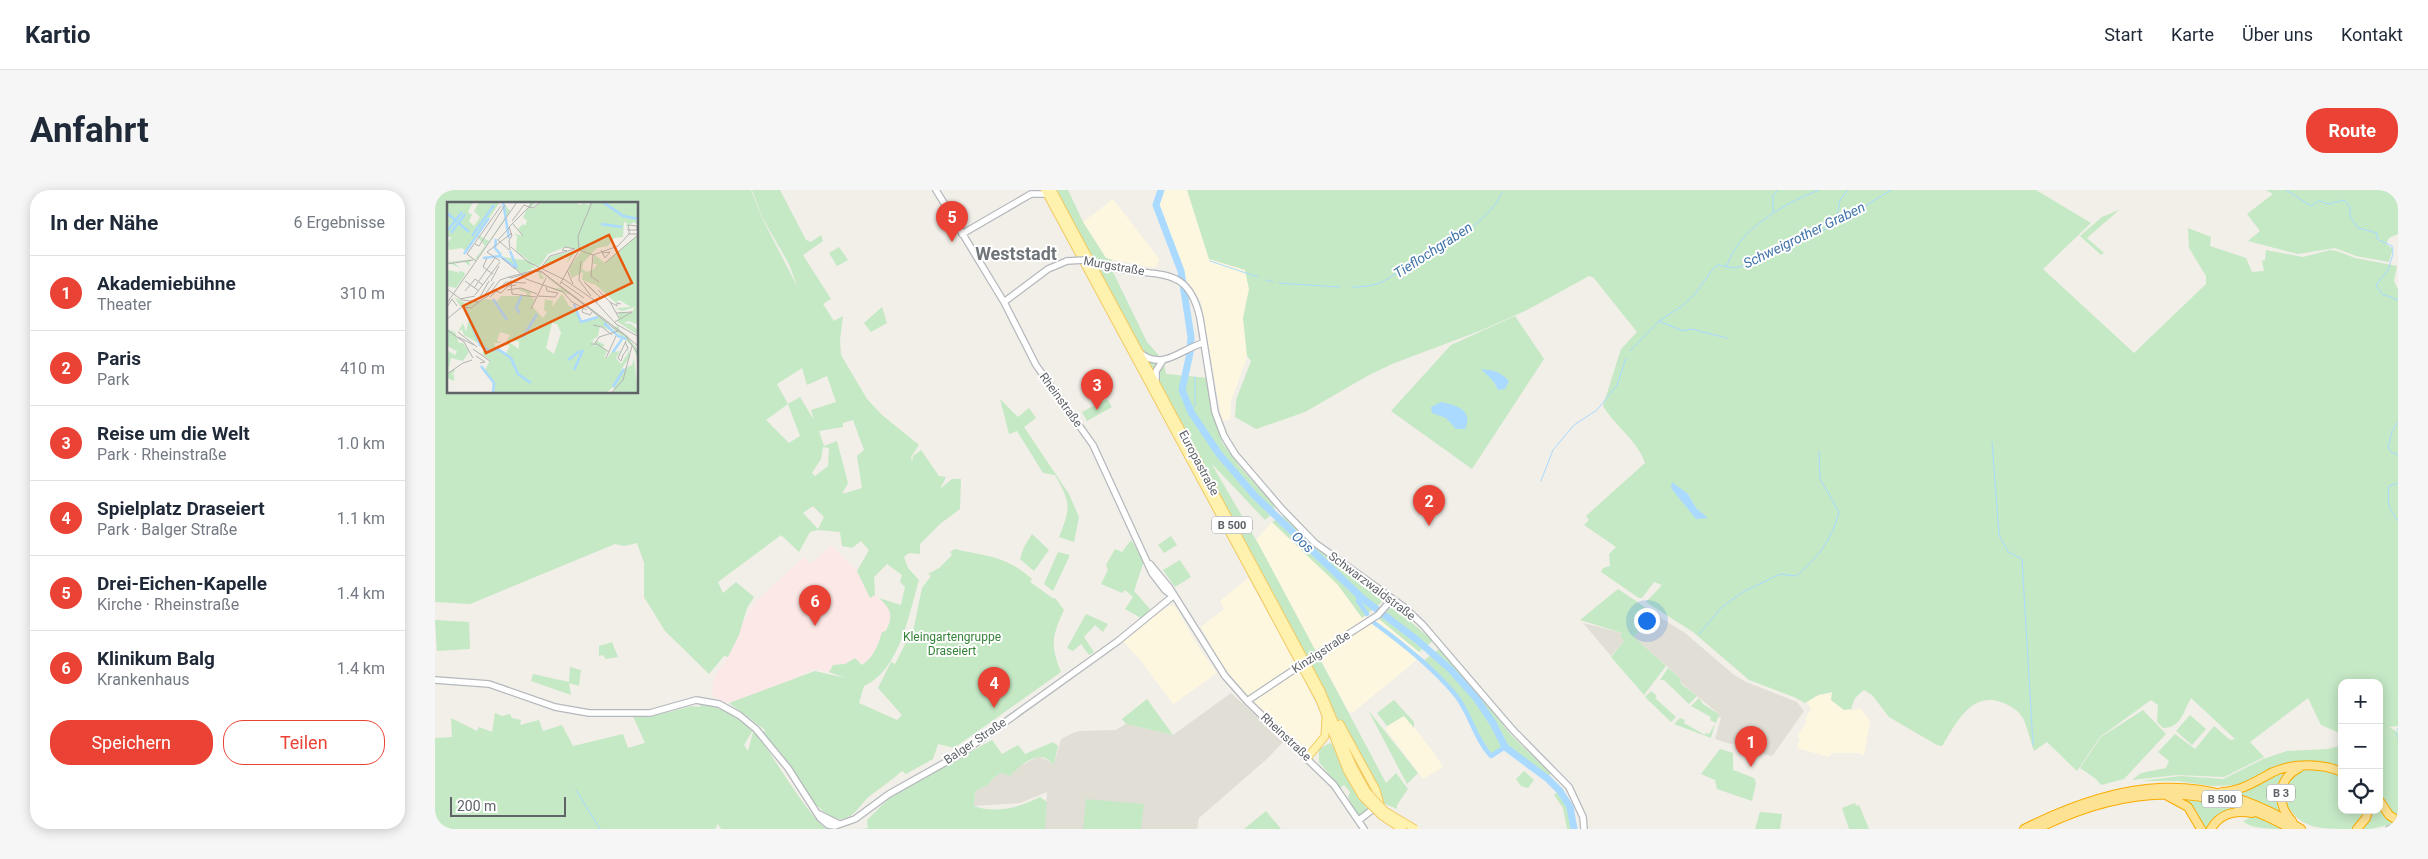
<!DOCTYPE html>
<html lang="de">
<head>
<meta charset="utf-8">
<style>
	body { margin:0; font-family:Roboto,sans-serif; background:#f6f6f7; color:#1f2937 }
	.controls { position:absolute; right:15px; bottom:15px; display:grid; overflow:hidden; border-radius:10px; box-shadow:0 2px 12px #0003 }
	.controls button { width:45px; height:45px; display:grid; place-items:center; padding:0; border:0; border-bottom:1px solid #e0e1e3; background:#fff; color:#1f2937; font:25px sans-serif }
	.scale { position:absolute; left:15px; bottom:12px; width:116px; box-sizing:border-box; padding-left:5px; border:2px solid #5f6368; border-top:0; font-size:14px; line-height:18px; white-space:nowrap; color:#5f6368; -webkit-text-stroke:4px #fff; paint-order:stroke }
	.you { position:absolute; left:1211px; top:430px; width:18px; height:18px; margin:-12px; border:4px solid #fff; border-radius:50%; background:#1a73e8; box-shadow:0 0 0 8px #1a73e833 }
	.badge { display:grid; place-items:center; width:32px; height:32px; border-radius:50%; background:#ea4335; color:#fff; font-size:16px; font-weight:700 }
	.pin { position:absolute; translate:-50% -41px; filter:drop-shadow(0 1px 2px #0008) }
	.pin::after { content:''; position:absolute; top:26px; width:18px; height:15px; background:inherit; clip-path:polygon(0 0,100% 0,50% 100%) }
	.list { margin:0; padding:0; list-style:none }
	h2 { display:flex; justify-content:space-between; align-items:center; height:65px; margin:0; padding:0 20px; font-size:21px }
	h2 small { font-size:16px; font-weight:400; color:#747a83 }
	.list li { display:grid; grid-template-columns:32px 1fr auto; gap:15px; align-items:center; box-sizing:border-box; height:75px; padding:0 20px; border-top:1px solid #e0e1e3 }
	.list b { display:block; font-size:19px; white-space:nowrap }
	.list p { margin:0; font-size:16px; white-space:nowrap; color:#747a83 }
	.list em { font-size:16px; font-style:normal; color:#747a83 }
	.actions { display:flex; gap:10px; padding:15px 20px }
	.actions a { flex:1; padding:11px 0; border:1px solid #ea4335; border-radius:20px; text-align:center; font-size:18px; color:#ea4335 }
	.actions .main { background:#ea4335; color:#fff }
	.icon { flex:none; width:28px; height:28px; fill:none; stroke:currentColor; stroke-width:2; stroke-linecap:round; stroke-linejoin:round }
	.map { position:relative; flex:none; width:1963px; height:639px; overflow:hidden; border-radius:20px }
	header { display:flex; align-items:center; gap:30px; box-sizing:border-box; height:70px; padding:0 25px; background:#fff; border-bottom:1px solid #e0e1e3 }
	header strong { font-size:24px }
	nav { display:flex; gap:28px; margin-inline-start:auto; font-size:18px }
	.intro { display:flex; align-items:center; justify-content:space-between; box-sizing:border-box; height:120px; padding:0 30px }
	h1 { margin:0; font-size:35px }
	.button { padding:12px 22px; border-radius:20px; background:#ea4335; color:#fff; font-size:18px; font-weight:700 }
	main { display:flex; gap:30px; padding:0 30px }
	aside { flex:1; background:#fff; border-radius:20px; box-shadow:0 2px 12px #0003 }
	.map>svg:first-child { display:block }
</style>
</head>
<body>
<header>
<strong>Kartio</strong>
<nav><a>Start</a><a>Karte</a><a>Über uns</a><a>Kontakt</a></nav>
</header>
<div class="intro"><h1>Anfahrt</h1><a class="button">Route</a></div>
<main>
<aside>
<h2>In der Nähe<small>6 Ergebnisse</small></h2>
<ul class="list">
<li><span class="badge">1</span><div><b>Akademiebühne</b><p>Theater</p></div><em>310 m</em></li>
<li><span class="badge">2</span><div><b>Paris</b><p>Park</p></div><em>410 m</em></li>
<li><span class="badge">3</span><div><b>Reise um die Welt</b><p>Park · Rheinstraße</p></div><em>1.0 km</em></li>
<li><span class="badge">4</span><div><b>Spielplatz Draseiert</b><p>Park · Balger Straße</p></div><em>1.1 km</em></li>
<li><span class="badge">5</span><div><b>Drei-Eichen-Kapelle</b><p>Kirche · Rheinstraße</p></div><em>1.4 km</em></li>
<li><span class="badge">6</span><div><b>Klinikum Balg</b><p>Krankenhaus</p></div><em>1.4 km</em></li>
</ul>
<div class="actions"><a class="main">Speichern</a><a>Teilen</a></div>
</aside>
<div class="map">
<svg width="1963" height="639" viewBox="0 0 1963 639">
	<rect width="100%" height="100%" fill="#f1efe8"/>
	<path fill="#fef7e0" d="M728,0H752L774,69L810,80L814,99L808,128L813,165L796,211L795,229L787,231L766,112L749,86L723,14Z
		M678,9L724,69L722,76L718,78L671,68L648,32Z
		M837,332L903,395L935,435L944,429L984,462L985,466L971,479L917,523L914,522L821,350Z
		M813,388L863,476L889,533L888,542L882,553L874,559L870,558L815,508L786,474L766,437L789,419L785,411Z
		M734,416H740L766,461L782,483L738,514L707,472L688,451L709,432Z
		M1396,503L1416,521L1425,518L1435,531L1429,566L1424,563H1397L1394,567L1362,558L1365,549L1362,546L1372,532L1370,530L1376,519L1372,512L1384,505Z
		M969,525L997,560L1008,577L988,589L950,538Z"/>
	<path fill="#e1ded6" d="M1220,424L1250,443L1298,484L1311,492L1362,512L1369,521L1338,565L1336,566L1323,562L1304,553L1295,554L1280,549L1286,528L1283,527L1284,524L1246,493L1245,488L1199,447Z
		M1148,433L1187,443L1185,446L1189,451L1176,466Z
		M796,503L849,551L833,568L764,628L762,639H610L612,602L585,613L539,616L540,601L553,595L558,588L566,583L575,586L580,579L604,566L619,574L626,549L636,544L644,541L680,540L691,534L738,545Z"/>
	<path fill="#fce8e6" d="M397,355L422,381L435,407L440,405L455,418L457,428L436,467L427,475L420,468L410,474L398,476L394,482L379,479L345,495L294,513L280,508L277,504L278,494L282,482L293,467L308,432L320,412L369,367L375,374Z"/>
	<path fill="#c5e8c5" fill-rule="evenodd" d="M0,0H316L327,28L363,98L354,74L327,27L317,0H345L371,50L376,52L386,45L388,51L368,65L396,109L388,114L399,131L408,126L405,150L406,165L432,209L447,225L484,255L476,267L477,272L478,266L486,260L504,286L511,287L505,299L517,289H526L525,319L505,334L485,354V364L474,363L469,367L473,378L484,390C474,423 465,480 429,496L424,513L462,530L467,525L443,498L456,472L460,474L479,437L487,398L496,386L493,384L504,378L517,365L515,362L520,359C553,367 570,365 597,389L595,392L619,409L620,408L629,420C617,446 615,455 626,482L519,558L503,554L498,569L471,584L467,581C457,590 446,597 436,605C426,612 421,627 407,629C384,633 341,562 328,544L330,540L294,513L380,481L410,488L394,482L398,475L410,474L420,468L427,475C439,467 443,455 447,442L451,441C458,426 457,420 444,408L466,415L470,397L465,392L467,385L452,374L439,387L440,405L435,408L422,381L434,360L426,351L417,358L407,356L405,342L383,340L375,342L364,362L346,345L283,392L288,403L301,392L319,407L312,418L304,445L293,467L289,466L274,484L230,441L209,407V373L202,353L189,356L180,354L35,414L0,412ZM14,14H202V202H14ZM367,178L372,195L392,186L401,212L376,220L379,230L365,207L353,214L342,194ZM353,214L365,246L354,253L331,230ZM418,230L429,260L422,266L427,298L407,304L413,293L402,251L389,256L384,241L408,237V233ZM388,257L394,258L393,276L380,286L377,283L386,269ZM378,316L389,327L383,339L368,323Z
		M619,0H633L648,32L671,68L677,70V80L712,152L728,170L731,184L774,188L787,252L805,277L839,315L840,321L830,330L776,273L824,355L951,593L961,583L973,599L962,615V619L948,613L710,169L708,162Z
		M752,0H1601L1656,33L1608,79L1699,163L1771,94V86L1754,58L1753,38L1776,47L1775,56L1811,68L1817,82L1829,81L1827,71L1830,70L1831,60L1868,67L1895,60L1902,61L1920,68L1962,76L1959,91L1963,100V536L1954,537L1963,542V629L1944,606V493H1907V544L1886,535L1873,508L1815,552L1829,567L1789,587L1742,585L1697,590L1706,583L1731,578L1734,571L1723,562L1740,544L1760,559L1779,536L1795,550L1800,549L1756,508C1748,522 1746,538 1728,538L1722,532L1723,515L1716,510L1665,547L1642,581L1612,552L1599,561C1595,551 1593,538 1588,528C1583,520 1575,515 1566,512C1535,502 1521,534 1507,556L1502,555L1454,527L1437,505L1429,500L1420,508L1416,519L1409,520L1396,510L1397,502L1383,505L1370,513L1359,507L1314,490L1258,442L1211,412L1227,395L1219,392L1207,408H1204L1166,382L1168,378L1175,376L1174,364L1181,357L1149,335L1154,330L1151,326L1210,273C1203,251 1180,236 1168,216L1186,159L1202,142L1158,87L1154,86L1092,120L1047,140L957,174L934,185L870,222L821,239L800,227L801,210L816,171L812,166L808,128L814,99L810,80L774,69ZM1237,298L1253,304L1261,318L1272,328H1261Z
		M1831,0H1963V44L1954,48L1951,54L1958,59L1954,72L1921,66L1900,58L1863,64L1813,51L1825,41L1812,24L1838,4Z
		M1684,20L1652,48L1669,63L1666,65L1645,46L1667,27Z
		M404,57L413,70L402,76L394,63Z
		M447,117L452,133L436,142L429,133Z
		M1080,126L1109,169L1037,279L956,221L1016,155Z
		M565,209L583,227L594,218L601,228L589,237L634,304L644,327L639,352L624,347C636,317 636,313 620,285L608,283L582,241L574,244Z
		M672,209L677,217L652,231L647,222Z
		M848,326L905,378L944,405L947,412L927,428L903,395L837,332Z
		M597,344L614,360L599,381L585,369L589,357Z
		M736,346L742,355L729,363L723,355Z
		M696,350L709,371L699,401L715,419L706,428L690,419L698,407L690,400L687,403L666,394L673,380L671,375L680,359L687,362Z
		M623,362L635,365L618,401L609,394Z
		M745,370L756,387L740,397L728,380Z
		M1183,399L1220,424L1199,447L1231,476L1209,505L1176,467L1189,451L1185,446L1187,443L1145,430Z
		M955,418L962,420L998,451L984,462L944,429Z
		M651,424L673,434L668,442L660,435L649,447L659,462L654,465L646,454L638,461L632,458Z
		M0,430L34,432L35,459L2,461Z
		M177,452L183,467L171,469L168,465L164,466V456Z
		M1004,459L1036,494L1076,545L1116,584L1113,587L1070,555L1057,564L1042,545L1021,503L988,471Z
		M135,477L146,480L144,496L134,493L136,505L96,491L98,484L134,492Z
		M1233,478L1245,488L1246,494L1262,506L1254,514L1229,490H1225Z
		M1216,501L1222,506L1220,508L1241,527L1236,532L1210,507Z
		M1264,508L1268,514L1284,524L1281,533L1275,530L1276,527L1256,516Z
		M712,509L738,545L691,534L687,529Z
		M959,510L979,532V538L969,526L952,536L942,523Z
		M265,515C286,515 303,528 318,540L309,555L313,561L318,542L320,541C333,559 378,633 392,639H286L283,634L280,639H0V548L17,547L16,528L42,541L44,537L57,542L60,523L67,526L75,524L77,528L86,530L85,535L104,530L108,541L127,535L138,556L188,544L193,558L210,553L198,526H218L257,516L265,517Z
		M933,520L983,583L972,594Z
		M1708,520L1731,544L1689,589L1666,595L1661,589L1645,578L1666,547Z
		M1755,525L1771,539L1757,555L1741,541Z
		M1245,528L1250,530L1249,533L1270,545L1271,543L1274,544L1280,534L1276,548L1239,534Z
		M557,550L567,564L583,555L590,564L618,552L623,556L619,574C615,572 610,566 605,567C595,567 581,579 575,586L566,583L558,588L553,595L540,601L539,616C560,624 586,617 605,607L612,612L610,639H426L433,638L432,630C442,621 448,612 462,603C493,585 525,568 557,550Z
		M895,553L902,559L917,598L934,621L924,630L913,607L915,602L909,595L905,598L884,572V559Z
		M1907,555V620H1931L1924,634L1918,639C1881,639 1865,639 1848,609L1853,590L1868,576L1863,571L1838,577L1810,594L1802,595L1777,596L1742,591H1705L1746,586L1788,589L1828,569L1852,561L1893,559Z
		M1285,559L1298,563V580L1319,588L1321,593L1317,611L1282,599L1280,590L1266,584Z
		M1856,579L1846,592L1850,626L1797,604Z
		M1089,581L1099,590L1093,598L1086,596L1081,589Z
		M1122,602L1133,620L1136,639H1132L1128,618L1119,605Z
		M1740,606H1753L1806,619L1774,639H1769L1762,623Z
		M651,609L709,614L706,639H648Z
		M1420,613L1421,616L1424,615L1434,639H1414L1407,618Z
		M1944,615L1962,633L1936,639H1925L1935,620H1944Z
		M831,621L846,639H809Z
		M1325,622L1347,624L1345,639H1320Z
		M1819,626L1827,627L1849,639C1837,639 1816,639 1808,631Z"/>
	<path fill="#aadaff" d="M1046,179C1058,180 1066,182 1074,191L1070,199L1063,200L1059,192Z
		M1006,212C1021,215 1039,220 1030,239H1021L1011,228L997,223L996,217Z
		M1237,292L1253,304L1261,318L1273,328L1261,329L1236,298Z"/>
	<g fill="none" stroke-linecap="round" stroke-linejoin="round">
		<path stroke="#aadaff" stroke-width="1" d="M1851,0L1876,16L1884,11L1894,14L1909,10L1915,17V27L1923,38L1942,43V49L1957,56L1958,64L1953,80L1941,95L1947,104L1963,110
			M1338,22V5L1343,0
			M1401,30L1405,10L1413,0
			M775,71L823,87
			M1291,77C1294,71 1296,65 1300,59C1318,31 1354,12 1384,0
			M831,90L838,92
			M844,93L905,97
			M917,97C927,97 937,96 947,92C960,86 970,75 983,68C1012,52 1052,35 1067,3
			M1224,131L1248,141L1256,139L1292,148
			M1195,161L1224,131L1247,116L1260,104L1277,80L1283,75L1300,78L1315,74L1326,66L1341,63L1363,48L1391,39L1401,30L1414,26L1456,0
			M756,222L760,214V187
			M1963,232L1957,241L1953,257L1956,262L1963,265
			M1557,252L1564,345L1573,362L1587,369L1598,555
			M1106,291L1118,260L1139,235L1162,220L1182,195L1191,168
			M1963,293L1954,296C1952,311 1953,319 1963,331
			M1264,444L1287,417L1308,402L1345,384L1361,386C1383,368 1397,349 1404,322L1385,289L1384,261
			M1962,540L1963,538
			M1960,543L1963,547
			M141,600L165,639"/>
		<path stroke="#aadaff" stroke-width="4.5" d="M924,405L923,411L932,424
			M938,432C967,453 996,476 1019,503C1035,521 1039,548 1056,566L1070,557"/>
		<path stroke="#aadaff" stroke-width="7" d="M726,0L721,15L746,81L756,147L755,163L747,200L756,222L784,264L820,306L927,408L982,450L1016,480L1041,508L1058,533L1070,557L1113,589L1125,601L1135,617L1139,639"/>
		<defs>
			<path id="minor" d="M501,0L569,112L601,175L658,255L717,383L730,400L738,406
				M527,44L596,4H609
				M681,78C723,88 753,74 765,128L780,222L789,246L800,264L847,319L880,353L969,417L988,435L1078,540L1134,597L1148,627L1149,639
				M569,112L613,79L632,71
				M705,163C728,181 744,160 768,153
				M721,191V181L728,170
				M715,374L734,397L790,486L812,511L899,595L929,639
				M890,459L943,425L957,409
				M0,490L54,494L120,517L154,523H215L261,510L284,514L304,525L321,539L353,578L385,628L393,635L400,636L420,629L454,604L527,563L683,451L738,406
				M812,511L857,481
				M384,624L404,634
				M924,630L942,616
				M1954,639L1963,637"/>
			<path id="major" d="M610,0L885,510L912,580L927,606
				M617,0L886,501L918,577L932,602
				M905,534L941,600L945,614
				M873,567L890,546L891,527"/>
			<path id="highway" d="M1787,602C1807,601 1821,591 1838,582C1859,573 1886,573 1907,582
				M1731,605L1753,617L1766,639
				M1944,610L1954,625L1963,631
				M1857,631C1841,614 1842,589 1864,578
				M1589,639C1686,590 1771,578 1866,639
				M1602,639C1688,596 1771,590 1856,639
				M1776,639C1785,623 1801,620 1817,623
				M1922,639L1931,628L1933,620"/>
		</defs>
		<use href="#minor" stroke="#b5b8bc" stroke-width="8"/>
		<use href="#major" stroke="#f2c960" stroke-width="9"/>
		<use href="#highway" stroke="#f9ab00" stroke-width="10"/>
		<use href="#minor" stroke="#fff" stroke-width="5.5"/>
		<use href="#major" stroke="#fff2af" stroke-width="7"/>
		<use href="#highway" stroke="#fde293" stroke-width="8"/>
		<defs>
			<path id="minor-bridge" d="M632,71L650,70L681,78
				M857,481L890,459"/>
			<path id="major-bridge" d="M932,602L950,621L980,639
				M927,606L947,626L967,639"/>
		</defs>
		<use href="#minor-bridge" stroke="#b5b8bc" stroke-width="8" stroke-linecap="butt"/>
		<use href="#major-bridge" stroke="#f2c960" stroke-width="9" stroke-linecap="butt"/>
		<use href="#minor-bridge" stroke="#fff" stroke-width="5.5"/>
		<use href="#major-bridge" stroke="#fff2af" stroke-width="7"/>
	</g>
	<g text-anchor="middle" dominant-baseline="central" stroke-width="4" stroke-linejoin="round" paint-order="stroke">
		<g fill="#fff" stroke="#8f9295" stroke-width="1">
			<rect x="777" y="326.5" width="40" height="17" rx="4"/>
			<rect x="1832" y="594.5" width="28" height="17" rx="4"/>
			<rect x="1767" y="600.5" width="40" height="17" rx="4"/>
		</g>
		<g font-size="11" font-weight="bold" fill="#5f6368">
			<text x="797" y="335">B 500</text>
			<text x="1846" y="603">B 3</text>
			<text x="1787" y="609">B 500</text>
		</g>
		<g font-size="12" fill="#5f6368" stroke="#fff">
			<text transform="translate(679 76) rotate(10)">Murgstraße</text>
			<text transform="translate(626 210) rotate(54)">Rheinstraße</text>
			<text transform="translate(764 273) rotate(62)">Europastraße</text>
			<text transform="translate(937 396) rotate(37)">Schwarzwaldstraße</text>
			<text transform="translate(886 462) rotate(-33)">Kinzigstraße</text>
			<text transform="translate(851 547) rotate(43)">Rheinstraße</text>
			<text transform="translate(540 551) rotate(-34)">Balger Straße</text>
		</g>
		<g font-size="12" fill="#348238" stroke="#fff">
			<text x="517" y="447">Kleingartengruppe<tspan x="517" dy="14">Draseiert</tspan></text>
		</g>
		<g font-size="14" font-style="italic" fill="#4174aa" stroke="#fff">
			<text transform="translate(1369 45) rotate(-26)">Schweigrother Graben</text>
			<text transform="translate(998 60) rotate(-33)">Tieflochgraben</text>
			<text transform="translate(868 352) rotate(43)">Oos</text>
		</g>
		<g font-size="18" font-weight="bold" fill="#70757a" stroke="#fff">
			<text x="581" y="63">Weststadt</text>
		</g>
	</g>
	<g transform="translate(12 12)">
		<rect width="191" height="191" fill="#f1efe8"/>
		<path d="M0,0H26L21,10L25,13L22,19L27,24L33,15L27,9L32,0H53L31,33L42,39L58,15L56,0L63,9L30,57L23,58L22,64L17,59L7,61L13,66L0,60L28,57L38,44L30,34L17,52L19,49L15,46L2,48L0,41L5,35H0ZM84,0H89L85,4L94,0L83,6L86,7L95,0H129L133,3L136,2L133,0L142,3V0H191V23L187,20L179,25L180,21L177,20L176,35L167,36L161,44L150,46L136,61L135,67L140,70L147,67L150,62H146L147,53H148L158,61L191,33V123L182,119L176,121L184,122L191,128V133L171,120L172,111H184L188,105L175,109L169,106L184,105L172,98L169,101L149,83L135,78L136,70L125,76L121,67L135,48L118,45L101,52L93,64L86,63L90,68L86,66L75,72L56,55L64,56V52L66,57L81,58L69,49L70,34L67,31L76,34L71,27L76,22L78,24L80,19L76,15ZM130,48L119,62L123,54L97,63L102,55ZM0,68L11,70L12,73V69L17,70L18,73L9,86L0,84ZM91,69L145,107L164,124L169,126L171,122L173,131L179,133L191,148V158L186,145L160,121V125L169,131L153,124L151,134L143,140L147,138L145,142L148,144L150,141H146L150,139L158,143L155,145L160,150L157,155L160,156L170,143L168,150L173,149L169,156L174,162L181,151L179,139L183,154L174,168L185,163L187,156L191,191H163L168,188L166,185L159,191H46L47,182L37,170L43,158L35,152L38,147L36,144L17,133L15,127L11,130L16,121L19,130L22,117L17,104L14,105L7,95L20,102L40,97L50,99L54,94H79L80,91L71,88L74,86L84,90L83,94L88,98L85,104L96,116L100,110L97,108L98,97L106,99L105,105L115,92L122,104L131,108L134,120L152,114L124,93L100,85L115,87L93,71L97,76L95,77H93ZM105,121L110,122L114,131L107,152L99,146ZM53,130L63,133L59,140L72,139V147L63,141H57L63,144L59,151L49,147L47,141H54L50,138ZM0,127L8,130L12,141H16L22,150L16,159L4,156L1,171L7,167L8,169L4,173L7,172V179L0,176V148L8,153L10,149L0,144Z" fill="#c5e8c5" fill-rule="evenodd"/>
		<path fill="none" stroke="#aadaff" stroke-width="2.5" d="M56,0L62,36M156,0L176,14L192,17M0,11L22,30M154,22L175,25M1,28L15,10M4,31L18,12M25,34L47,3M49,37L48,46L54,53M63,49L70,66M17,52L42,16M36,56L53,54L68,65M46,97L60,118M127,102L134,120L151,115M20,111L33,143L43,149L51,147L64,156L71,172L84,181M73,111L69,106L75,93M157,121L171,134L179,137M76,135L90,112M166,150L175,137M121,158L133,149M34,164L47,181L46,191M127,168L136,148M166,185L177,167"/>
		<path fill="none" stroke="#b3b3b1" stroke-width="1" d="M85,0L82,5L86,6L94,0M66,22L76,34M180,27L182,28H190V24L181,23L182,27V32M28,42L32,44L58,3M64,45L81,60L118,78L147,98L169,122M62,48L51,38L63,25M63,48L62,38L65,34L62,25L82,5L77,3L65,19M132,48L131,34L145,0M154,48L158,56L163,50L155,51M120,49L115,48L118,45L128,47M146,53L144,74L152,80M40,56L36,65L46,72M55,56L68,67M29,59L20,52L54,4M53,59L40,50L65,31M134,59L132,78L144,94M158,61L191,33M0,62L26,58M67,65L79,77L116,90L125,100L140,108M93,67L103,54L128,47M120,68L126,82M64,78L65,92L89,95M18,79L32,89M44,79L52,64M114,80L137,96M137,80L153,95L149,101M138,81L150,92M113,82L132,48L146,53L171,44L182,32H192M27,86L48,56M0,87L15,98L31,100L41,94L53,78L62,75M60,88L74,86L90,92M151,88L163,100M18,89L28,77L36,83M49,89L54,91L61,84L69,83M28,93L53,60M37,94L47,80M90,94L108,95L111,91L100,89L99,85M33,95L42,79M43,95L59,80L79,81M13,97L28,94M0,101L70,0M0,105L5,97L10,104M16,105L24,106L32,100M136,106L135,110L143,113L145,110M84,107L99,76M169,111L185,110M172,116L163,100L170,104V101L174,102M0,117L16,104M168,120L185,110M169,122L192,135M146,123L155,125L165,133M0,128L17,140L26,156M11,130L30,145M11,135L27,143M144,142H150L162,150M147,143L152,135L171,129M26,147L43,159M191,152L178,133L168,127L95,70L88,69L64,76L62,75L88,68L95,70L177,132L192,145M176,153L174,159L171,156L179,139M176,153L181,146L178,140M29,154L38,160L33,161M159,156L169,134M0,172L16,161L25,158M164,191L176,178L185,144"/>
		<path fill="#e8590c" fill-opacity="0.15" stroke="#e8590c" stroke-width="2.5" d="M162,33L185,81L39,151L16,104Z"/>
		<rect width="191" height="191" fill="none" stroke="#5f6368" stroke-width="2.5"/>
	</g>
</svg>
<div class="controls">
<button>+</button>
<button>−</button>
<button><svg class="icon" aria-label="locate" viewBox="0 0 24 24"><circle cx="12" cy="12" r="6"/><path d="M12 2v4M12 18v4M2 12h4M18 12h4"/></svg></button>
</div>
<div class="scale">200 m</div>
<div class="you"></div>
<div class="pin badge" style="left:1316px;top:577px">1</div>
<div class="pin badge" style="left:994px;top:336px">2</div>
<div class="pin badge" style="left:662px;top:220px">3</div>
<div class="pin badge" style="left:559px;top:518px">4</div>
<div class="pin badge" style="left:517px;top:52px">5</div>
<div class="pin badge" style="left:380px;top:436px">6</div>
</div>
</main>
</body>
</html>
